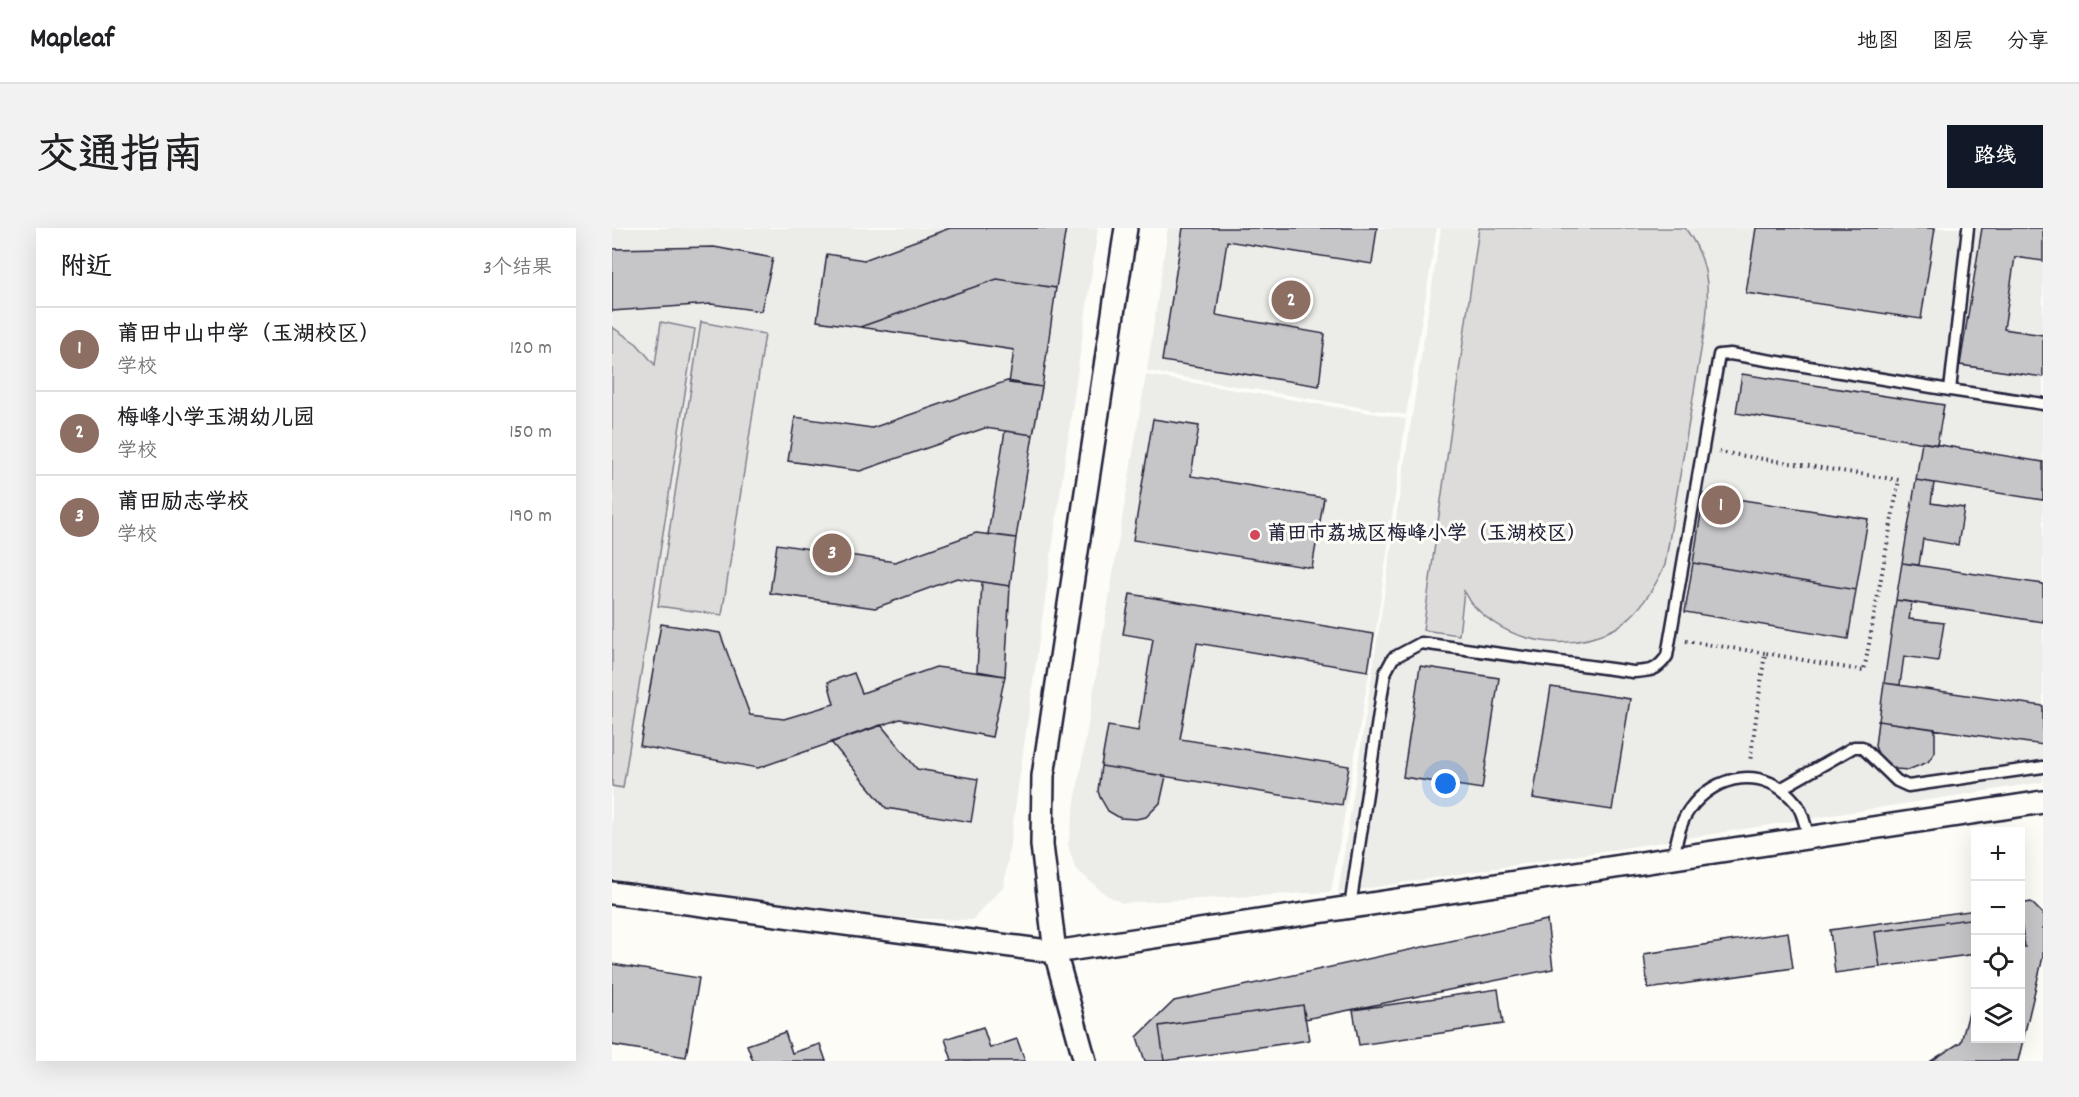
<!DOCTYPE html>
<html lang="zh">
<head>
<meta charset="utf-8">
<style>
	body { margin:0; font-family:Dekko,"LXGW WenKai TC",sans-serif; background:#f2f2f2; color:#202124 }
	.controls { position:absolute; right:18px; bottom:18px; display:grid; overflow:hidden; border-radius:0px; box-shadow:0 6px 24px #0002 }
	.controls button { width:54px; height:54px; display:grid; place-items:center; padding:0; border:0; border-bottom:2px solid #e0e0e0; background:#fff; color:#202124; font:30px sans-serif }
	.you { position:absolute; left:834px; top:556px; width:21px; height:21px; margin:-15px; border:4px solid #fff; border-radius:50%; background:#1a73e8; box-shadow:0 0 0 9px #1a73e833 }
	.badge { display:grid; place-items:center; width:39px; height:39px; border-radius:50%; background:#111827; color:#fff; font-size:20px; font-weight:700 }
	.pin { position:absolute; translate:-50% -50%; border:3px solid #fff; box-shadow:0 2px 6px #0006 }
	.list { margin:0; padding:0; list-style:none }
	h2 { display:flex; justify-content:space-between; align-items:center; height:78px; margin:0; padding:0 24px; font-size:26px }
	h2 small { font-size:20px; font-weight:400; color:#757577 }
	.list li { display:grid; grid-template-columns:39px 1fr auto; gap:18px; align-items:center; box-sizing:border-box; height:84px; padding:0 24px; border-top:2px solid #e0e0e0 }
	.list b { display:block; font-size:22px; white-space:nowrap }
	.list p { margin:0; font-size:20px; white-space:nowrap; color:#757577 }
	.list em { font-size:20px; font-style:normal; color:#757577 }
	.icon { flex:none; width:33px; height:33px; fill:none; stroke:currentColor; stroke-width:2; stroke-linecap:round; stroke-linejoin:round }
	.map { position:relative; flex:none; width:1431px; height:833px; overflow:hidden; border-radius:0px }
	header { display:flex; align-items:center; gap:36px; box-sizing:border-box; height:84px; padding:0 30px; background:#fff; border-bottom:2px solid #e0e0e0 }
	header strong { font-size:28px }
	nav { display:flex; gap:33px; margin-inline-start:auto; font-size:21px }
	.intro { display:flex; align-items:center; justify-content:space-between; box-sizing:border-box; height:144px; padding:0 36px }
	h1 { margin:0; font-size:42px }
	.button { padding:15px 27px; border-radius:0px; background:#111827; color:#fff; font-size:21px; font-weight:700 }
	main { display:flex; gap:36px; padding:0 36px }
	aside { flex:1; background:#fff; border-radius:0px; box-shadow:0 6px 24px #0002 }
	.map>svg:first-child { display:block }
</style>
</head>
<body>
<header>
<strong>Mapleaf</strong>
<nav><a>地图</a><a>图层</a><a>分享</a></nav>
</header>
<div class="intro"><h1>交通指南</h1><a class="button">路线</a></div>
<main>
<aside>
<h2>附近<small>3个结果</small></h2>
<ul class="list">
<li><span class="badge" style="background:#8d6e63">1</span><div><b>莆田中山中学（玉湖校区）</b><p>学校</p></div><em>120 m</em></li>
<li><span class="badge" style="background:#8d6e63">2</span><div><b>梅峰小学玉湖幼儿园</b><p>学校</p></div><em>150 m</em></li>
<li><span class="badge" style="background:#8d6e63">3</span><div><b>莆田励志学校</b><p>学校</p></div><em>190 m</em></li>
</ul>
</aside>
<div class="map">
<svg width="1431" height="833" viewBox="0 0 1431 833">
	<rect width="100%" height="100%" fill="#fdfcf7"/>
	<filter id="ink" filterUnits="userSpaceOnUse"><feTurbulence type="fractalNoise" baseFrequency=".0167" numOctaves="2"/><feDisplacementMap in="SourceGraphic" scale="12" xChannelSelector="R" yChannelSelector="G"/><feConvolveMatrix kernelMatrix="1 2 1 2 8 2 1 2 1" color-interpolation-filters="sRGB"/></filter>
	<g filter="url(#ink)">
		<path fill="#ecece9" d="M0,0H486L392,658L360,692L251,689L0,651Z
			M556,0H825L794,187L535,143Z
			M829,0H1431V554L726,665Z
			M534,147L794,191L761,423L719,664L510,675L493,666L463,640L456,617Z"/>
		<path fill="#dddcdb" stroke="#807f8b" stroke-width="1.5" d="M867,0H1073C1095,29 1098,57 1094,92L1053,337C1042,361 1026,388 1002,401C956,425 898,416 862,378C858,374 856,368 852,363L847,407L811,402Z
			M49,94L83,101L11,560L0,558V99L25,116L43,137Z
			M89,94L153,106L110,387L46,378Z"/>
		<path fill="#c6c6c8" stroke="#22223b" stroke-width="1.5" d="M338,0H454L444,60L385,51L248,99L205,93L215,26L252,32Z
			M571,0H765L760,36L615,13L604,87L713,106L707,158L550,133Z
			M1144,0H1323L1309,91L1134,65Z
			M1370,0H1431V33L1403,29L1392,101L1431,107V149L1348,137Z
			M102,19L161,30L149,83L99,76L0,83V21Z
			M385,51L444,60L430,159L397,155L402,122L248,99Z
			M1130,146L1332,177L1325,217L1124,185Z
			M395,153L430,159L421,207L373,200L248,243L176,233L183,189L260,200Z
			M541,191L587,198L579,248L712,270L700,340L521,312Z
			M393,203L421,207L404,310L376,306Z
			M1310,214L1431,234V272L1304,252Z
			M1304,252L1322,255L1319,275L1352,280L1346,317L1311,311L1307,337L1290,335Z
			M1092,266L1256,291L1244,362L1081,335Z
			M364,305L404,310L398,358L345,350L263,380L158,365L165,316L283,334Z
			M1081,335L1244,362L1236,411L1073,384Z
			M1290,335L1431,356V394L1284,372Z
			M370,354L398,358L393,448L365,443Z
			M518,366L762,406L756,443L585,415L568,511L737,538L730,577L489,538L496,498L526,503L541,411L511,406Z
			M1284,372L1300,374L1297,391L1332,395L1326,433L1292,428L1288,457L1272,455Z
			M49,396L108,405L138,487L172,491L222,476L216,454L242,445L250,465L324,439L393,448L380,509L288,491L146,540L28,518Z
			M808,438L887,450L870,561L791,549Z
			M1272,455L1431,478V517L1267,493Z
			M939,459L1018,471L1000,582L921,570Z
			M1266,493L1323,501V524L1316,534L1296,542L1284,541L1271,533L1267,528L1263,518Z
			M269,497L305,541L366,551L359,594L274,580L219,514Z
			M489,538L554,548L548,575L534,589L524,591L508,590L496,583L488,569L486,563Z
			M1419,674L1431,686V729L1406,833H1319L1349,814L1364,759V810H1408V676Z
			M1364,682V726L1223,745L1218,702Z
			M1408,688L1413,719H1408Z
			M1364,690V726L1268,739L1263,704Z
			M935,692L941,741L693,791L691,777L547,798L552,833H533L525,809L562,773Z
			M1176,704L1181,740L1036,761L1032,726Z
			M0,736L87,750L74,829L0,817Z
			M886,761L891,796L747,817L741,782Z
			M691,777L697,812L552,833L547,798Z
			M371,799L378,820L405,811L413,833H336L340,832L333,811Z
			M173,804L180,825L208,816L214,833H141L135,817Z"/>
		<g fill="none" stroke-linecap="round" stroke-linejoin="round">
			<defs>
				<path id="service" d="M1356,0L1338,162L1431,176
					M1170,560L1242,519H1250L1285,553L1296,558L1431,539
					M1061,630C1065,613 1067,596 1077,582C1103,545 1154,537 1184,575C1191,583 1193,599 1197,609
					M738,679L773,445L781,430L809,415L1021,444C1038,443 1045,443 1055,428L1107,127L1118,126L1338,162"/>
				<path id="minor" d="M0,665L443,724L1431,574
					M473,833L443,724L430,617L431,548L514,0"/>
			</defs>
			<use href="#service" stroke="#22223b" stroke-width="15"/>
			<use href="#minor" stroke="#22223b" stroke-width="26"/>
			<path stroke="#22223b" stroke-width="4" stroke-dasharray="1.5 4.5" stroke-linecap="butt" d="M1107,224L1287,252L1252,443L1153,425L1138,534
				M1074,413L1153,425"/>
			<use href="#service" stroke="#fdfcf7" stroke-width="10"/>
			<use href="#minor" stroke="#fdfcf7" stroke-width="21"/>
		</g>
	</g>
	<circle fill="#d1495b" stroke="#fdfcf7" stroke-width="2" cx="643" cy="307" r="6"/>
	<g text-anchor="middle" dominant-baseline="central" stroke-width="6" stroke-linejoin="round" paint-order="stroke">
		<g font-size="20" font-weight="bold" fill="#22223b" stroke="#fdfcf7" text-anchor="start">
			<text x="655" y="307">莆田市荔城区梅峰小学（玉湖校区）</text>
		</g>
	</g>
</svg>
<div class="controls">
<button>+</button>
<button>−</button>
<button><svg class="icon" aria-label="locate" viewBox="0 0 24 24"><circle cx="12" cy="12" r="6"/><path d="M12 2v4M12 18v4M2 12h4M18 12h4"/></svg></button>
<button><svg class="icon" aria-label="layers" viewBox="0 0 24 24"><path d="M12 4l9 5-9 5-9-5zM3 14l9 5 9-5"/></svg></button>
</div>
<div class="you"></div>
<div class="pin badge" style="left:1109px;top:277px;background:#8d6e63">1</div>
<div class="pin badge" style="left:679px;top:72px;background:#8d6e63">2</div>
<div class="pin badge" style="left:220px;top:325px;background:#8d6e63">3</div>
</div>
</main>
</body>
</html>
